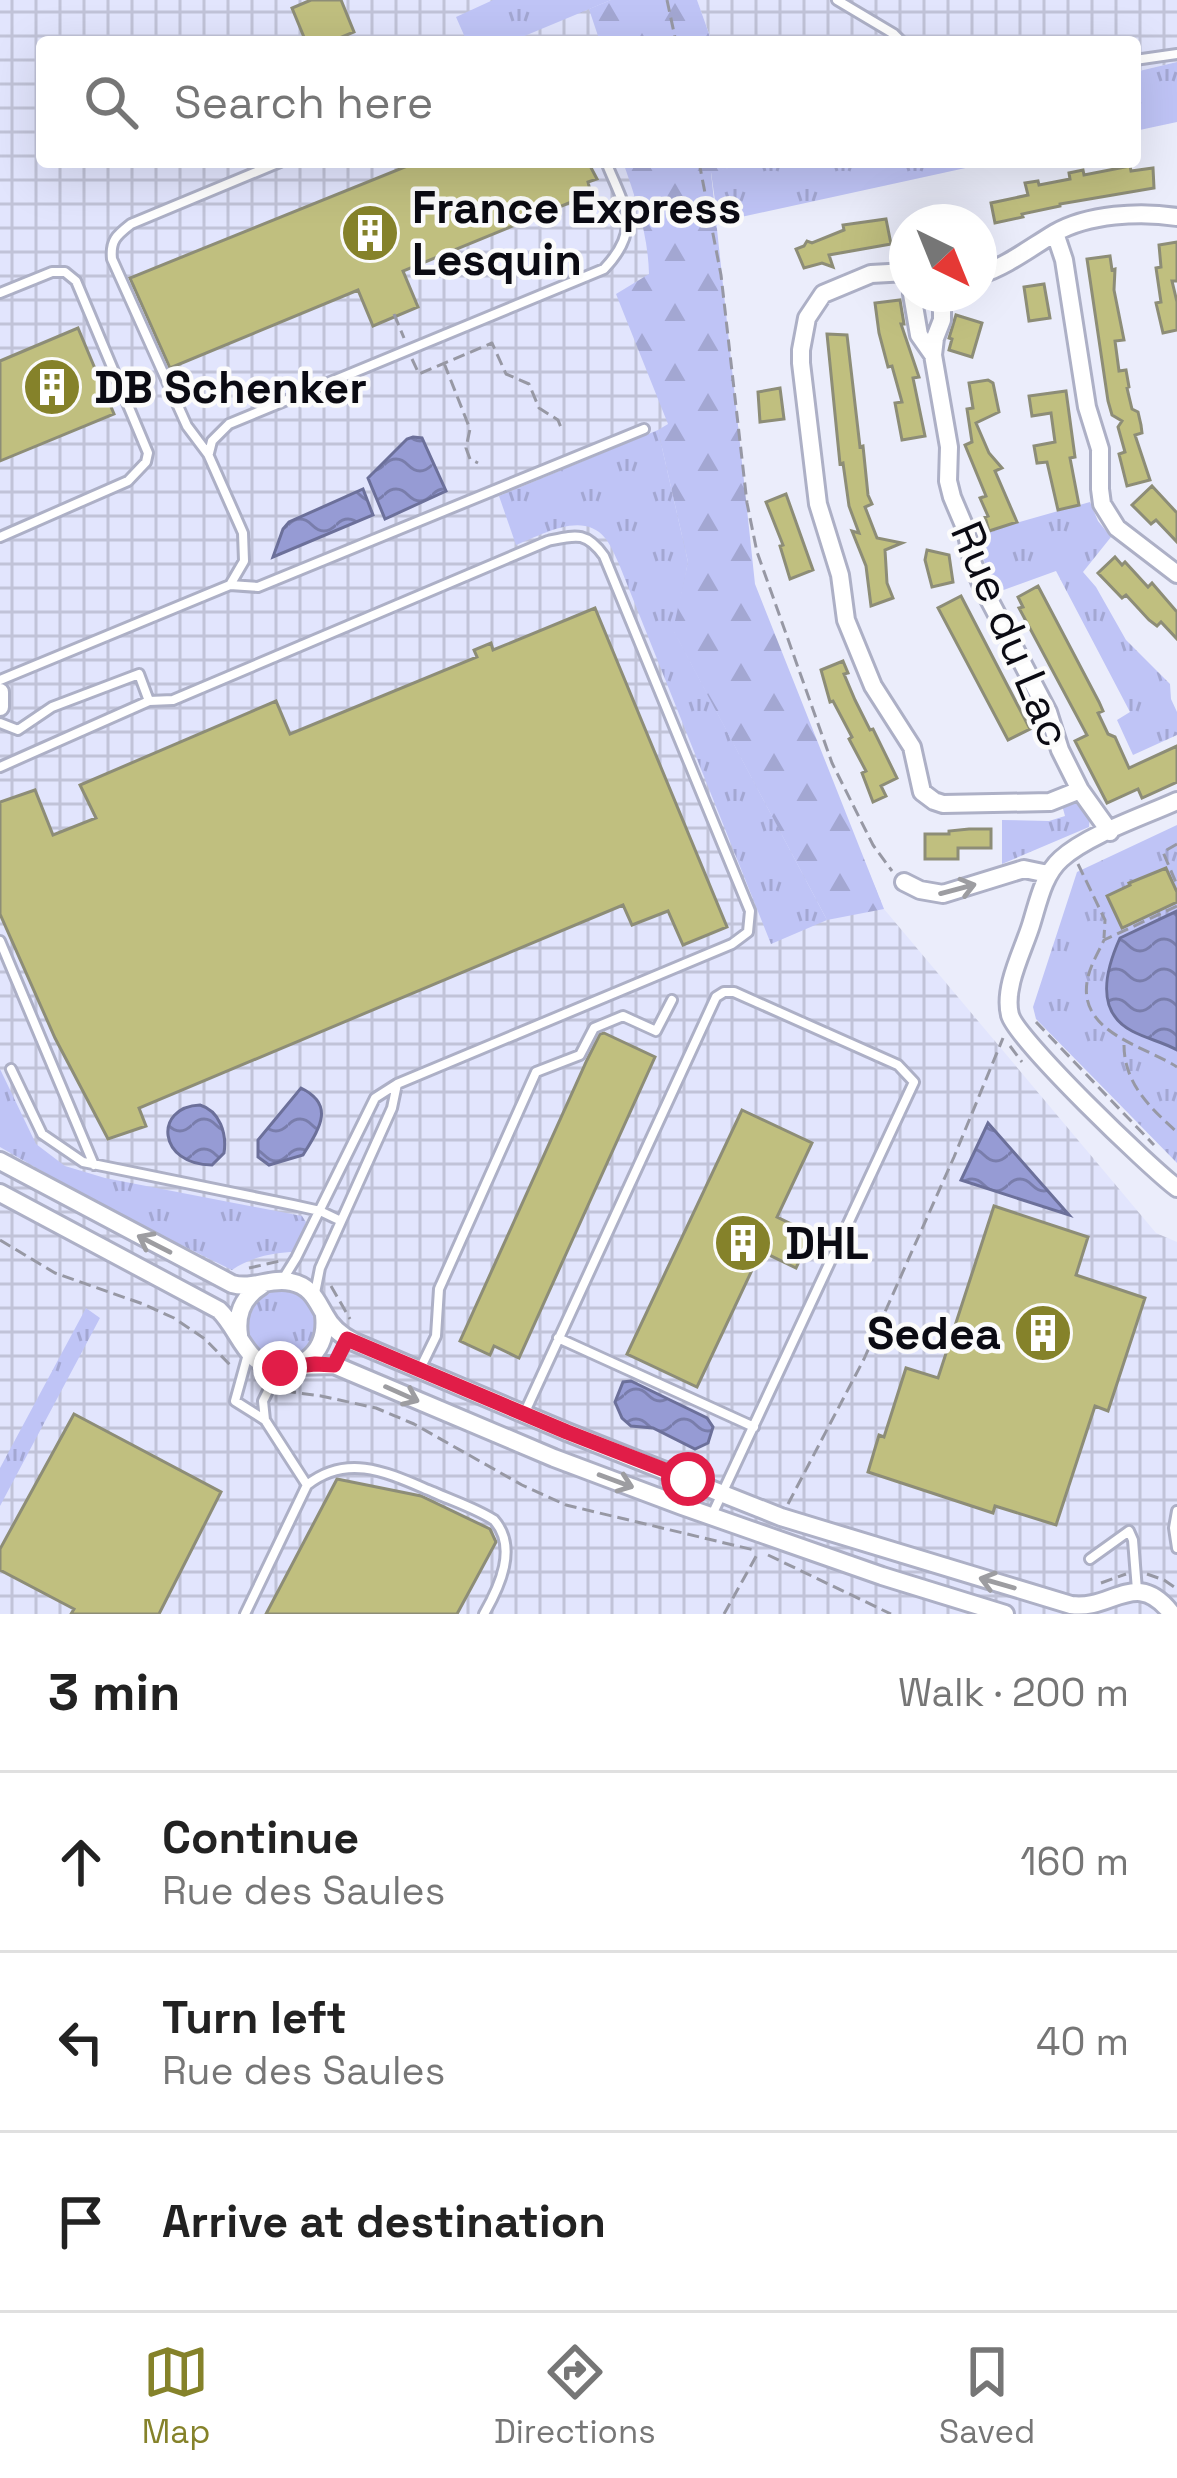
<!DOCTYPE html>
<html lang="en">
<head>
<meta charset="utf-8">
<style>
	body { margin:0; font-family:"Space Grotesk",sans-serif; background:#f6f6f6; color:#222 }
	.compass { position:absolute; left:889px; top:204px; width:108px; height:108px; border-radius:50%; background:#fff; box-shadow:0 12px 48px #0002; rotate:137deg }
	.stop { position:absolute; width:36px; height:36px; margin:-27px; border:9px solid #e11d48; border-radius:50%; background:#fff }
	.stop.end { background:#e11d48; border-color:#fff; box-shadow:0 3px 12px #0008 }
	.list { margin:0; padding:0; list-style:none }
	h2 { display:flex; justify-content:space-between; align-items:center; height:156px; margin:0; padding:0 48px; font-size:51px }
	h2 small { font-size:39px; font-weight:400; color:#767676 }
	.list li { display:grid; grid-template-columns:78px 1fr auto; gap:36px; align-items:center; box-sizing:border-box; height:180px; padding:0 48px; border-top:3px solid #e0e0e0 }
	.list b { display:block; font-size:45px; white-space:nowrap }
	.list p { margin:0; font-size:39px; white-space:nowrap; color:#767676 }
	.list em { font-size:39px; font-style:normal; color:#767676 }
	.icon { flex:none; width:66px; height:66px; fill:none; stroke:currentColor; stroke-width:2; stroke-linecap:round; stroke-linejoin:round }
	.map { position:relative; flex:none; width:1177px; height:1614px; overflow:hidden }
	.search { position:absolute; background:#fff; box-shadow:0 12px 48px #0002; left:36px; right:36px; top:36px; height:132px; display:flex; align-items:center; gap:30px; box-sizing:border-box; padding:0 42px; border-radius:12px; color:#767676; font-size:45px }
	.sheet { height:696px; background:#fff }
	nav { display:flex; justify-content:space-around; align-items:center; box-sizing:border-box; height:168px; border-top:3px solid #e0e0e0; background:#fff; font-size:33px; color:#767676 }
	nav a { display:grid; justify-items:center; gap:6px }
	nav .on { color:#85822a }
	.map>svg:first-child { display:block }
</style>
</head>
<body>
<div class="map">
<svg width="1177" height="1614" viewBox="0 0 1177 1614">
	<defs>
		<pattern id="industrial-grid" width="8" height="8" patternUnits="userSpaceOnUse" patternTransform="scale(3)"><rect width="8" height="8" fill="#e2e5fd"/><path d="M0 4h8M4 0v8" fill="none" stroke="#c1c3d8"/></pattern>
		<pattern id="grass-tufts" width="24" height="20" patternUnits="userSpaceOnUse" patternTransform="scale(3)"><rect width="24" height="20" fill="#bfc4f6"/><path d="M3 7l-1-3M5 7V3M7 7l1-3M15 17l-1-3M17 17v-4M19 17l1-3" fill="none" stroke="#a3a7d2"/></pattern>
		<pattern id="forest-firs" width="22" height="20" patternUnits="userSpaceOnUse" patternTransform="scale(3)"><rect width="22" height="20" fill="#bfc4f6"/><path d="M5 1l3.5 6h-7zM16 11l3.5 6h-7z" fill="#a3a7d2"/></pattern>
		<pattern id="water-waves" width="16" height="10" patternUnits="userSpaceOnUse" patternTransform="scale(3)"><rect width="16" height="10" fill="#969bd4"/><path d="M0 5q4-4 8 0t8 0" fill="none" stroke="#797dab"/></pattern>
	</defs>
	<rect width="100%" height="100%" fill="#ebedfb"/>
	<path fill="url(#industrial-grid)" d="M0,0H651L654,42H42V162H661L692,443L884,909L1156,1233L1177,1242V1614H0Z
		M697,0H1177V62L1135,72V42H712Z"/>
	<path fill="url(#grass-tufts)" d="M493,0H611L510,42H467L456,17Z
		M1177,62V122L1135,131V72Z
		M754,162H993L718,222L711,172Z
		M658,430L688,562L674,631L827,920L771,944L619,564C615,556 611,545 605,538C583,510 541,535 516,545L499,496Z
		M1090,502L1098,521L1111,537L1083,572L1096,587L1126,640L1170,684L1171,699L1177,712V735L1133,755L1117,720L1130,712L1056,571L998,592L987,572L977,534Z
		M1077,803L1090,814L1089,827L1002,864V820L1049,821L1065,816L1062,805Z
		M1177,825V1163L1036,1019L1033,1007L1077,872Z
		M0,1069L36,1144L65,1166L105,1178L302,1216L306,1222L295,1252C274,1252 248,1258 232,1270L108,1209L0,1147Z
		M248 1325a35 35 0 1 1 70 0a35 35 0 1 1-70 0Z
		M86,1308L100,1318L0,1506V1468Z"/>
	<path fill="url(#forest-firs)" d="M611,0H697L712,42H600L589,9Z
		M623,162H743L744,164L711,173L755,584L884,909L827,920L673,630L688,562L658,430L668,424L616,294L649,274C648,234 636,199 623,162Z"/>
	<path fill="url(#water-waves)" stroke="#6c709a" stroke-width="3" d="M413,437L422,438L446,491L385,519L368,478L407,439Z
		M363,489L373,515L273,557L283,529L289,522Z
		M1177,911V1050C1163,1042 1147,1039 1132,1031C1094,1011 1106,969 1120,938Z
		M301,1088C336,1105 319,1129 303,1155L269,1165L258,1157V1140Z
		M200,1105C220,1111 227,1134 224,1153L212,1165C158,1165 153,1107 200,1105Z
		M988,1123L1069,1215L961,1180Z
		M631,1381L707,1418L713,1427L708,1443L695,1449L653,1428L631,1426L622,1418L615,1402L623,1382Z"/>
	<path fill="#c0bf7f" stroke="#8d8d77" stroke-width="3" d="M311,0H341L354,32L330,42H306L292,8Z
		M417,162H588L597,179L588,182L591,194L403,271L418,307L373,326L358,290L170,368L130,278Z
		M1130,166L1131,171L1153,168L1154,188L1060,204V206L1022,214L1023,217L995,223L991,203L1028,195L1025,183L1038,181L1039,185L1070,179L1069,173L1083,170L1084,175Z
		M886,219L891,244L829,255L833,267L822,263L804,268L796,249L804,246L807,241L812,243L844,230L843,225Z
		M1177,242V281H1172L1177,302V330L1163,333L1156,303L1161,302L1156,268L1161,267L1159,245Z
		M1110,256L1112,270L1115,269L1114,290L1124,340L1115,341L1119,371L1126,370L1129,387L1127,388L1132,409L1138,412L1141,425L1142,433L1135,435L1150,480L1127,486L1119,454L1125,452L1118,427L1122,421L1112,415L1108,401L1087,259Z
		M1044,284L1050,318L1029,321L1024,287Z
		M900,300L904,324H901L919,377L913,378L925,436L902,440L895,403L902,402L892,366L888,367L879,333L875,303Z
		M956,315L982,323L972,357L949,350L952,339L949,338Z
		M78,328L114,414L0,461V361Z
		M827,334L847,335L860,447L863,446L868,495L872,504L865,507L877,538L902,543L885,550L887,583L893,598L871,606L866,566L852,531L859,533L849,506L843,463L840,464Z
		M988,380L993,383L999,412L976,423L989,453L1002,468L995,471L1017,522L989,531L985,517L988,516L980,498L986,496L965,445L972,442L967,409L973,408L969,383Z
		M780,388L784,419L760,422L758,392Z
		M1066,391L1075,457L1070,458L1079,505L1058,510L1047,462L1037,463L1034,446L1055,442L1051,413L1032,416L1029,396Z
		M1152,486L1177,513V542L1156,520L1151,524L1132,505Z
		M786,494L813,570L790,579L780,546L783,545L766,502Z
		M927,550L949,555L953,582L932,587L925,560Z
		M1115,557L1122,565L1125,562L1148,587L1152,583L1177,612V639L1161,622L1157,626L1149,620L1126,595L1122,598L1098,573Z
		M1038,586L1099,702L1103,711L1098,713L1108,734L1115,737L1129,768L1177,746V782L1142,798L1138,789L1107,803L1075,741L1087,735L1019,608L1023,607L1018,597Z
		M961,596L1030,729L1008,740L938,608Z
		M595,608L727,927L683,945L668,911L632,925L623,905L139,1108L146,1126L108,1139L55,1038L0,914V802L35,790L53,835L96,818L80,785L276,701L290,734L477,657L474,650L491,643L493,650Z
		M843,661L848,673L844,674L855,700L870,730L873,729L897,778L881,786L886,796L873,802L862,773L866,771L849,739L852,737L833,701L830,702L821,670Z
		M969,829H991V848H958V859H925V834H949V831Z
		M1166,868L1177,892V902L1122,928L1107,896L1130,885L1129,883Z
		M604,1033L655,1057L519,1358L494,1346L490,1355L460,1341L587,1060L600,1034Z
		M742,1110L812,1143L777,1217L812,1234L796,1268L761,1251L697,1387L627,1354Z
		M994,1206L1088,1237L1076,1275L1145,1298L1108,1411L1095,1406L1056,1525L995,1506L993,1513L868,1472L879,1435L884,1437L906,1368L938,1378Z
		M74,1414L221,1492L159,1614H71L74,1609L0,1570V1549Z
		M337,1479L421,1496L490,1529L496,1542L457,1614H266Z"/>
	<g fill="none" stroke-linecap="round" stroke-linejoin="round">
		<defs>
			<path id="lane" d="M837,0L894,34L902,42
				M1135,60L1177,54
				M0,293L52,272H65L76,281L148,453L146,462L128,481L0,537
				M209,453L212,441L229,424L604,269C643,228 624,207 606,162
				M230,585L244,561L243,533L208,454L187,426L112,259C110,240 117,235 131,224L280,162
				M0,680L230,585L258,587L644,429
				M149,701L173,700L548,541C576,535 586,531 604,556L750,911L748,932L732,944L397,1084L392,1108L320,1268L315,1293
				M0,723L18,730L52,707L139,674L149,701L0,767
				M0,941L94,1165
				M11,1069L42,1134L83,1162L293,1205L320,1211L341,1221
				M283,1279L296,1258L375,1098L397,1084
				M558,1338L754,1427
				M248,1354L235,1401L265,1420
				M279,1369L263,1401L265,1420L307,1485
				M420,1369L436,1336L439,1289L536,1072L580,1055L594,1028L623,1016L656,1031L672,1000
				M524,1414L716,997L724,992H734L898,1065L914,1082L712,1515
				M1177,1511L1174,1528L1177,1548
				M1090,1559L1129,1531L1133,1540L1137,1590
				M245,1614L307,1485C349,1452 390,1474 433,1492C453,1501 475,1508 494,1520C518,1547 500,1586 484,1614"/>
			<path id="street" d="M1055,233L1064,260L1087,407L1100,449V489L1102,504L1117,528L1177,574
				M907,272L871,274L823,294L807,318L801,350V363L818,504L840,575L846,620L873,686L912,747L922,792L934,801L943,804L1050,802L1080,790
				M979,275C1007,266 1030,248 1055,233C1088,214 1140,211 1177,217
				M912,294L919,335L933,355
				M942,294V320L935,338L933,355L949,447L948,481L952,497L966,530L973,564L982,586L1048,712L1060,750L1080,790L1110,832
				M0,692V707
				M1177,801C1144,816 1087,835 1061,859C1043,875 1038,903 1031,925C1023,951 1003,987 1010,1015C1017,1040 1150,1168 1177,1188
				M904,882L920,890L943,894L1024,869L1048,874
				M0,1161L232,1284C253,1290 271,1277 291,1282C311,1286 316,1300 325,1315C331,1327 342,1336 354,1342L567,1432L781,1517L1071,1605C1112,1611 1136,1567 1172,1614
				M0,1193L219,1310C240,1330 245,1367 280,1368C290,1368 300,1365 308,1359C322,1348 326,1332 324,1315
				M239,1335C236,1314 243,1297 261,1286
				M294,1366L334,1365L554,1458L682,1506L882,1576L1005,1614"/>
		</defs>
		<use href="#lane" stroke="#adb0c6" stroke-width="14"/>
		<use href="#street" stroke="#adb0c6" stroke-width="22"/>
		<path stroke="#9798a4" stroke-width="3" stroke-dasharray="12 6" stroke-linecap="butt" d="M667,0L676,42
			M699,162L721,275L747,503L757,552L832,763L873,845L892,871
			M394,314L404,338
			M412,359L419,374L492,343L506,374L529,384L539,408L558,420L562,430
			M444,363L470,429L466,448L470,459L478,463
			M1177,844L1163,852L1177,885
			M1078,864L1105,920L1104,938
			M1177,906L1104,940C1099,951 1091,964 1088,977C1075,1032 1143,1045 1177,1067
			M1036,1022L1154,1145
			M1124,1045C1124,1083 1150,1108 1177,1132
			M1010,1046L1022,1062
			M0,1240L55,1273L143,1304L174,1318L205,1339L232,1367
			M249,1268L280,1261
			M331,1286L350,1319
			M284,1391L321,1396L376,1408L414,1424L522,1485L566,1505L754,1550
			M788,1504L864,1359L954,1157L1003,1038
			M768,1555L891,1614
			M1147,1574L1164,1580L1177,1589
			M1101,1583L1126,1574
			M724,1614L758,1553"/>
		<use href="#lane" stroke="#fff" stroke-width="8"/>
		<use href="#street" stroke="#fff" stroke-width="16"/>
	</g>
	<defs><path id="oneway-shaft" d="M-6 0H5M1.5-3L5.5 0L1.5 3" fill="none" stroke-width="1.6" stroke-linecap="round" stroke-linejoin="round" transform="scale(3)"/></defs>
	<g stroke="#9d9da1">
		<use href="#oneway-shaft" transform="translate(958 889) rotate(-15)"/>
		<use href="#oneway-shaft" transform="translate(154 1244) rotate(-153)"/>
		<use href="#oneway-shaft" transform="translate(402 1394) rotate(24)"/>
		<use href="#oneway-shaft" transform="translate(616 1481) rotate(20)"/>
		<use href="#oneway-shaft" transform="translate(997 1583) rotate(-164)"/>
	</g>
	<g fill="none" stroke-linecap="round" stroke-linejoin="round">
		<path stroke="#e11d48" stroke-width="15" d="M280,1368L315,1364L334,1365L347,1339L567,1432L688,1479"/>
	</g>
	<defs>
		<symbol id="building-disc" viewBox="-11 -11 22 22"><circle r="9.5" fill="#85822a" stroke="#fbfbfb"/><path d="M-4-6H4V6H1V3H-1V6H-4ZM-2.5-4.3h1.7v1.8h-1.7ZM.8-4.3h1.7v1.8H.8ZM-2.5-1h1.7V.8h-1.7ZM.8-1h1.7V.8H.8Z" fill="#fff"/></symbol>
	</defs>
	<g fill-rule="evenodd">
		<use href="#building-disc" x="337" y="200" width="66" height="66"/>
		<use href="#building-disc" x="19" y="354" width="66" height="66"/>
		<use href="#building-disc" x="710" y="1210" width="66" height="66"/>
		<use href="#building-disc" x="1010" y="1300" width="66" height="66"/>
	</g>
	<g text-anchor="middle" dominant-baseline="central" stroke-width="9" stroke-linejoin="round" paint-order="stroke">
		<g font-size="45" font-weight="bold" fill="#0b0b13" stroke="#fbfbfb" text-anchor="start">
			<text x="412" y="207">France Express<tspan x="412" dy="52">Lesquin</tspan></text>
			<text x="94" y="387">DB Schenker</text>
			<text x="785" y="1243">DHL</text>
			<text x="1001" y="1333" text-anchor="end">Sedea</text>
		</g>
		<g font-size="45" fill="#0b0b13" stroke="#fbfbfb">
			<text transform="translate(1011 634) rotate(67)">Rue du Lac</text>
		</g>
	</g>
</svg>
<svg class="compass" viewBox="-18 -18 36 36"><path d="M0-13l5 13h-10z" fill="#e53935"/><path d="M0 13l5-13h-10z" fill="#767676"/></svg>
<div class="stop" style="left:688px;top:1479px"></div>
<div class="stop end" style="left:280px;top:1368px"></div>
<div class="search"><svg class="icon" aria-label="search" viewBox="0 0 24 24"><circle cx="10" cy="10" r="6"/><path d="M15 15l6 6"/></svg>Search here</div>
</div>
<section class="sheet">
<h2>3 min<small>Walk · 200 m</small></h2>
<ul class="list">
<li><svg class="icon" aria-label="ahead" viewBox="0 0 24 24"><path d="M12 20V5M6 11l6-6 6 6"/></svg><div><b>Continue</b><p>Rue des Saules</p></div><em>160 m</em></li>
<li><svg class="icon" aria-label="left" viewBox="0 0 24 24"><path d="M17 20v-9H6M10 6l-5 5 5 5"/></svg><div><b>Turn left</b><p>Rue des Saules</p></div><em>40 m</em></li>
<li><svg class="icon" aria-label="arrive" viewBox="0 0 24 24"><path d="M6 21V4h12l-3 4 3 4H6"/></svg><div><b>Arrive at destination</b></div></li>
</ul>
</section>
<nav>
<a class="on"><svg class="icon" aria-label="map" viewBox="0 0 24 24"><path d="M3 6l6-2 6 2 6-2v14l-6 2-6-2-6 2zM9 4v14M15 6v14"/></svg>Map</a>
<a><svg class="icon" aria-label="directions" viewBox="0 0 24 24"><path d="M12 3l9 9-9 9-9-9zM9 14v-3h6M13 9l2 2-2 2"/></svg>Directions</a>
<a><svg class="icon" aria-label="saved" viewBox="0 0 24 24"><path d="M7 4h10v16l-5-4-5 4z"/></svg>Saved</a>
</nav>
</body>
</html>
